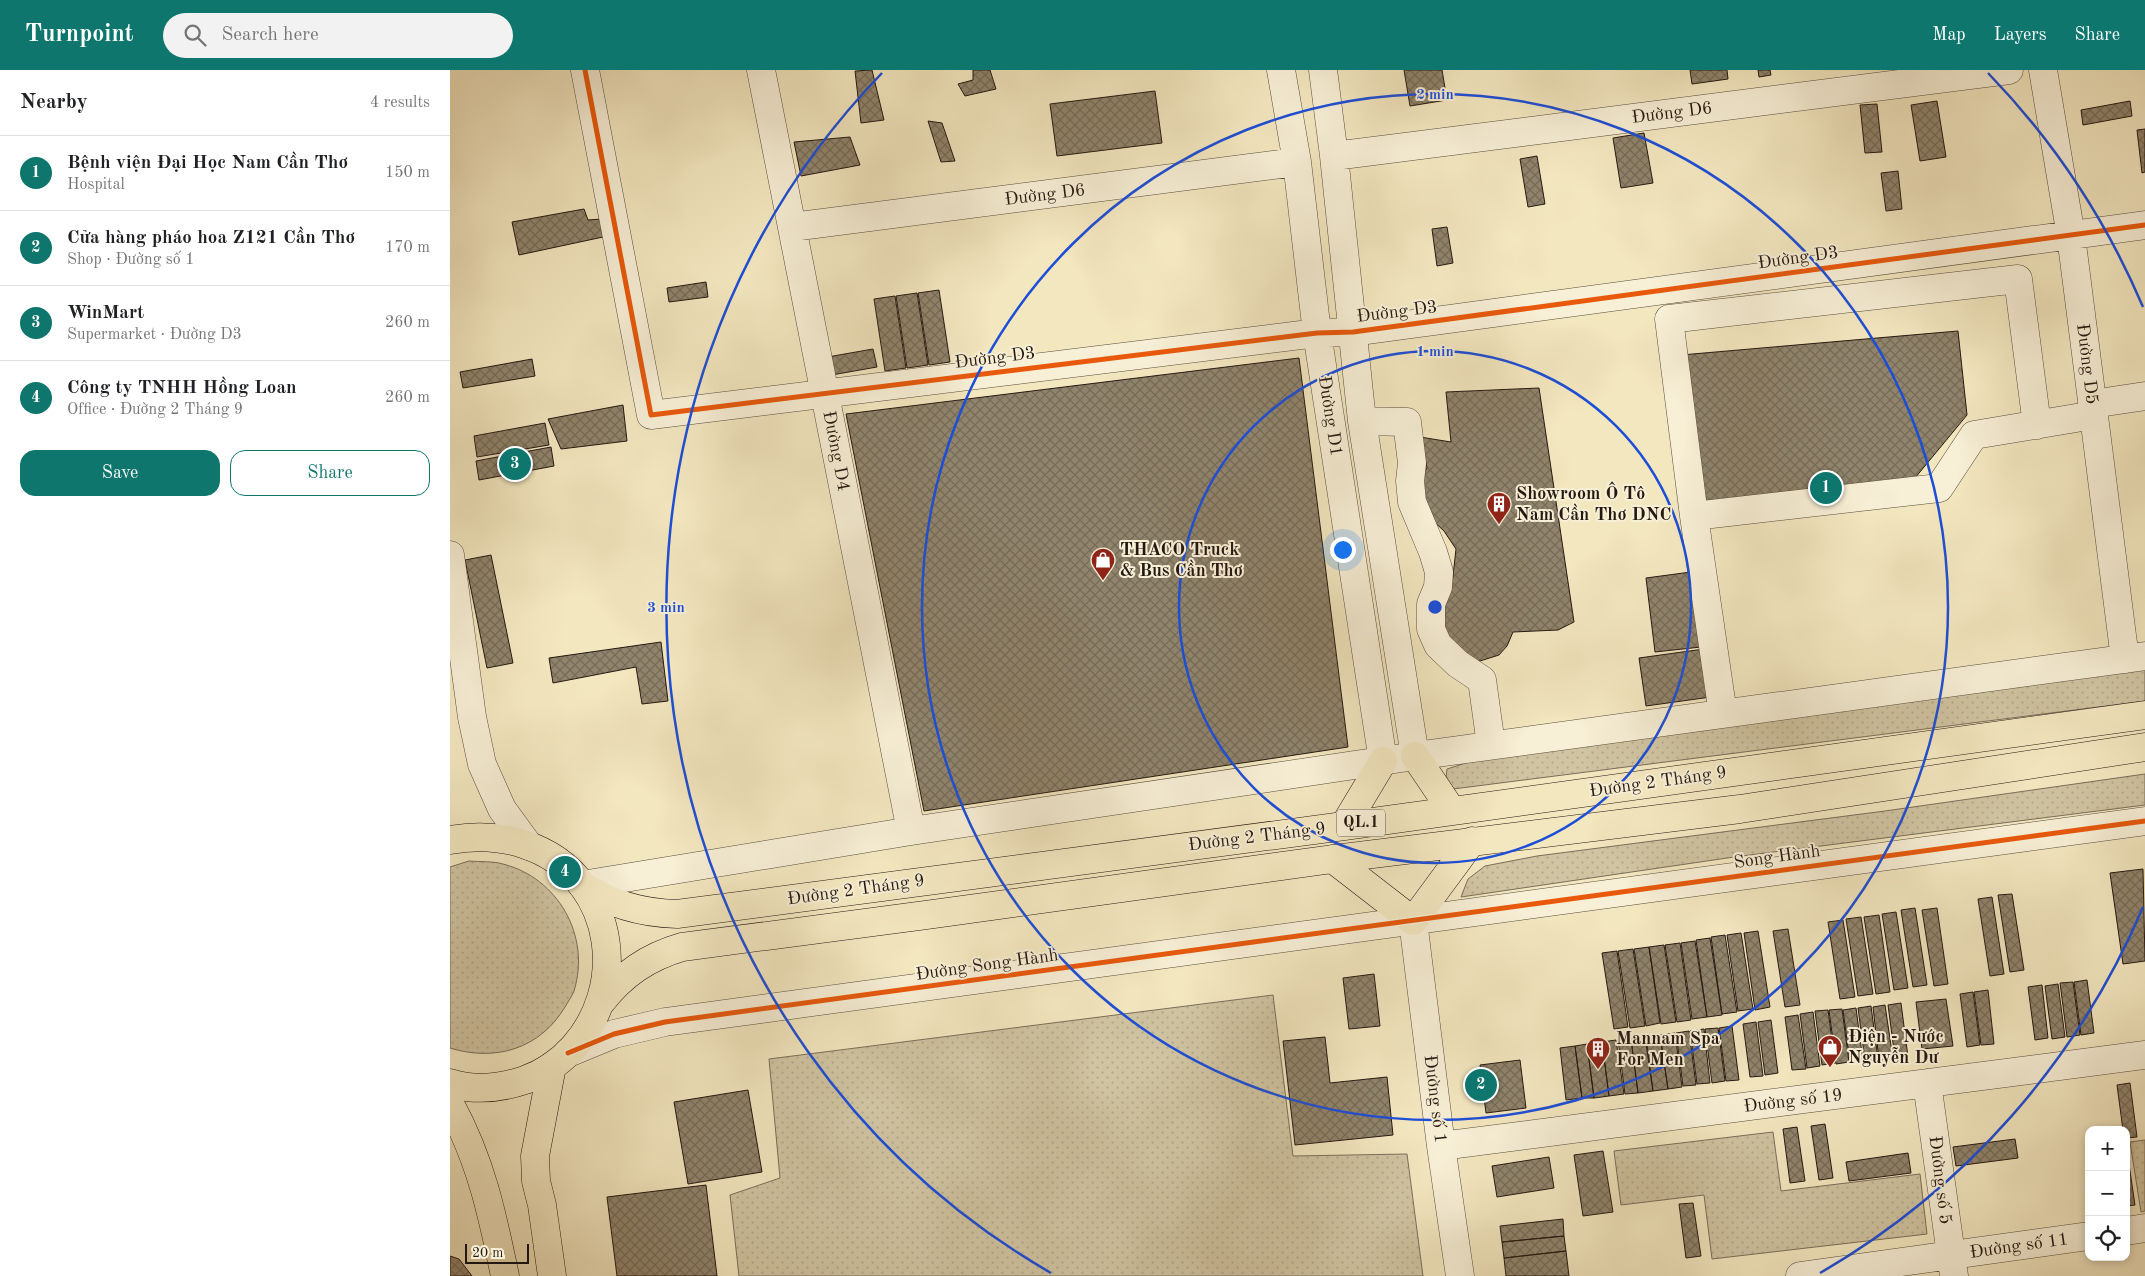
<!DOCTYPE html>
<html lang="en">
<head>
<meta charset="utf-8">
<style>
	body { margin:0; font-family:"Old Standard TT",serif; background:#f2f2f2; color:#202124 }
	.controls { position:absolute; right:15px; bottom:15px; display:grid; overflow:hidden; border-radius:10px; box-shadow:0 2px 8px #0003 }
	.controls button { width:45px; height:45px; display:grid; place-items:center; padding:0; border:0; border-bottom:1px solid #e0e0e0; background:#fff; color:#202124; font:25px sans-serif }
	.scale { position:absolute; left:15px; bottom:12px; width:64px; box-sizing:border-box; padding-left:5px; border:2px solid #251811; border-top:0; font-size:14px; line-height:18px; white-space:nowrap; color:#251811; -webkit-text-stroke:4px #f7efd6; paint-order:stroke }
	.you { position:absolute; left:892px; top:479px; width:18px; height:18px; margin:-12px; border:4px solid #fff; border-radius:50%; background:#1a73e8; box-shadow:0 0 0 8px #1a73e833 }
	.badge { display:grid; place-items:center; width:32px; height:32px; border-radius:50%; background:#0f766e; color:#fff; font-size:16px; font-weight:700 }
	.pin { position:absolute; translate:-50% -50%; border:2px solid #fff; box-shadow:0 1px 5px #0006 }
	.list { margin:0; padding:0; list-style:none }
	h2 { display:flex; justify-content:space-between; align-items:center; height:65px; margin:0; padding:0 20px; font-size:21px }
	h2 small { font-size:16px; font-weight:400; color:#757577 }
	.list li { display:grid; grid-template-columns:32px 1fr auto; gap:15px; align-items:center; box-sizing:border-box; height:75px; padding:0 20px; border-top:1px solid #e0e0e0 }
	.list b { display:block; font-size:19px; white-space:nowrap }
	.list p { margin:0; font-size:16px; white-space:nowrap; color:#757577 }
	.list em { font-size:16px; font-style:normal; color:#757577 }
	.actions { display:flex; gap:10px; padding:15px 20px }
	.actions a { flex:1; padding:11px 0; border:1px solid #0f766e; border-radius:15px; text-align:center; font-size:18px; color:#0f766e }
	.actions .main { background:#0f766e; color:#fff }
	.icon { flex:none; width:28px; height:28px; fill:none; stroke:currentColor; stroke-width:2; stroke-linecap:round; stroke-linejoin:round }
	.map { position:relative; flex:none; width:1695px; height:1206px; overflow:hidden }
	header { display:flex; align-items:center; gap:30px; box-sizing:border-box; height:70px; padding:0 25px; background:#0f766e; color:#fff }
	header strong { font-size:24px }
	nav { display:flex; gap:28px; margin-inline-start:auto; font-size:18px }
	.search { width:350px; height:45px; background:#f2f2f2; display:flex; align-items:center; gap:12px; box-sizing:border-box; padding:0 18px; border-radius:28px; color:#757577; font-size:19px }
	main { display:flex }
	aside { flex:1; background:#fff }
	.map>svg:first-child { display:block }
</style>
</head>
<body>
<header>
<strong>Turnpoint</strong>
<div class="search"><svg class="icon" aria-label="search" viewBox="0 0 24 24"><circle cx="10" cy="10" r="6"/><path d="M15 15l6 6"/></svg>Search here</div>
<nav><a>Map</a><a>Layers</a><a>Share</a></nav>
</header>
<main>
<aside>
<h2>Nearby<small>4 results</small></h2>
<ul class="list">
<li><span class="badge">1</span><div><b>Bệnh viện Đại Học Nam Cần Thơ</b><p>Hospital</p></div><em>150 m</em></li>
<li><span class="badge">2</span><div><b>Cửa hàng pháo hoa Z121 Cần Thơ</b><p>Shop · Đường số 1</p></div><em>170 m</em></li>
<li><span class="badge">3</span><div><b>WinMart</b><p>Supermarket · Đường D3</p></div><em>260 m</em></li>
<li><span class="badge">4</span><div><b>Công ty TNHH Hồng Loan</b><p>Office · Đường 2 Tháng 9</p></div><em>260 m</em></li>
</ul>
<div class="actions"><a class="main">Save</a><a>Share</a></div>
</aside>
<div class="map">
<svg width="1695" height="1206" viewBox="0 0 1695 1206">
	<defs>
		<pattern id="green-dots" width="8" height="8" patternUnits="userSpaceOnUse" patternTransform="scale(1.25)"><rect width="8" height="8" fill="#d0c4a2"/><path d="M2 2h.1M6 6h.1" fill="none" stroke="#b2a88a" stroke-width="1.8" stroke-linecap="round"/></pattern>
		<pattern id="building-cross-hatch" width="8" height="8" patternUnits="userSpaceOnUse" patternTransform="scale(1.25)"><rect width="8" height="8" fill="#90846c"/><path d="M0 0l8 8M0 8l8-8" fill="none" stroke="#756b57"/></pattern>
	</defs>
	<rect width="100%" height="100%" fill="#f3e7c0"/>
	<filter id="stains"><feTurbulence type="fractalNoise" baseFrequency=".004" numOctaves="4"/><feColorMatrix values="0 0 0 0 .2 0 0 0 0 .09 0 0 0 0 .02 0 0 0 .5 -.17"/></filter>
	<radialGradient id="worn" r=".72"><stop offset=".6" stop-color="#630" stop-opacity="0"/><stop offset="1" stop-color="#630" stop-opacity=".3"/></radialGradient>
	<path fill="url(#green-dots)" stroke="#7a6e5a" d="M1695,599V631L1003,719L996,708L997,699L1019,692Z
		M1695,704V735L1284,787L1011,827L1018,809L1035,796L1087,786L1435,741Z
		M19,791C30,792 43,791 53,794C108,808 141,866 124,921C122,926 118,932 115,937C90,979 45,992 0,978V797Z
		M823,925L843,1086L957,1084L973,1206H289L280,1125L330,1108L319,989Z
		M1323,1062L1331,1121L1470,1104L1477,1164L1262,1189L1254,1125L1171,1135L1164,1081Z
		M1695,1070V1141L1691,1142L1680,1072Z"/>
	<path fill="url(#building-cross-hatch)" stroke="#251811" d="M422,0L434,50L411,53L405,1Z
		M523,0H540L546,19L515,26L508,14L523,10Z
		M954,0H992L997,30L960,36Z
		M1240,0H1277L1278,9L1242,14Z
		M1308,0H1320L1321,5L1309,7Z
		M705,21L712,73L607,86L600,34Z
		M1487,31L1496,87L1470,91L1461,35Z
		M1680,31L1682,46L1633,55L1631,40Z
		M1427,34L1432,82L1415,83L1410,35Z
		M478,51L492,53L505,91L491,92Z
		M1695,59V102L1692,103L1687,60Z
		M1194,63L1203,113L1171,118L1163,68Z
		M400,67L410,95L351,106L344,72Z
		M1087,86L1095,134L1078,137L1070,89Z
		M1448,101L1452,139L1436,141L1431,103Z
		M134,139L138,150L152,149L153,167L69,185L62,152Z
		M997,157L1003,193L987,196L982,159Z
		M256,212L258,227L219,232L217,218Z
		M489,220L500,292L479,295L468,223Z
		M467,223L478,295L457,298L446,226Z
		M445,226L456,298L435,301L424,229Z
		M1508,261L1517,345L1465,408L1250,435L1231,285Z
		M423,279L427,297L376,306L372,288Z
		M849,288L898,677L474,741L396,344Z
		M82,289L85,306L13,318L10,302Z
		M1089,318L1124,552L1108,560L1063,562L1057,576L1049,585L1030,591L1019,589L987,556L1002,515L1006,479L994,461L967,436V415L977,398L970,367L1001,372L996,322Z
		M173,335L177,371L111,379L98,349Z
		M95,353L99,375L27,387L24,366Z
		M101,377L104,396L29,410L26,391Z
		M41,485L63,593L37,598L15,490Z
		M1241,502L1251,577L1205,582L1196,508Z
		M211,572L218,631L192,634L186,597L103,613L99,588Z
		M1254,579L1261,627L1196,636L1189,588Z
		M1693,799L1695,891L1673,894L1660,803Z
		M1562,824L1574,900L1560,902L1548,825Z
		M1542,827L1554,904L1540,906L1528,829Z
		M1465,838L1477,915L1463,917L1451,840Z
		M1487,838L1498,914L1484,916L1472,840Z
		M1446,842L1458,918L1444,920L1432,844Z
		M1429,845L1440,922L1426,924L1414,847Z
		M1411,847L1423,924L1408,926L1396,849Z
		M1393,850L1405,927L1390,929L1378,852Z
		M1338,859L1350,935L1335,937L1323,861Z
		M1308,861L1320,937L1305,940L1294,863Z
		M1291,863L1303,939L1288,941L1277,865Z
		M1275,865L1287,942L1272,944L1261,867Z
		M1260,868L1272,945L1257,947L1246,870Z
		M1245,871L1257,947L1242,949L1231,873Z
		M1230,873L1241,950L1227,952L1215,875Z
		M1214,875L1226,952L1211,954L1199,877Z
		M1199,877L1210,953L1196,956L1184,879Z
		M1183,879L1195,956L1180,958L1168,881Z
		M1167,881L1178,957L1164,959L1152,883Z
		M924,904L930,956L899,959L893,908Z
		M1637,910L1644,963L1631,965L1624,912Z
		M1623,912L1630,965L1617,967L1610,913Z
		M1608,914L1615,967L1602,969L1595,916Z
		M1592,915L1598,968L1585,970L1578,917Z
		M1538,920L1544,974L1531,975L1524,922Z
		M1523,922L1530,975L1517,977L1510,924Z
		M1496,929L1503,976L1472,979L1466,932Z
		M1451,933L1458,987L1445,988L1438,935Z
		M1435,935L1443,989L1429,990L1423,937Z
		M1421,936L1428,989L1415,991L1408,938Z
		M1406,938L1413,991L1400,993L1393,940Z
		M1392,939L1399,992L1386,994L1379,940Z
		M1378,940L1385,993L1372,995L1365,941Z
		M1363,942L1370,996L1357,998L1350,944Z
		M1348,945L1356,999L1342,1000L1335,947Z
		M1321,950L1328,1003L1315,1005L1308,952Z
		M1306,952L1313,1006L1300,1007L1293,954Z
		M1282,956L1289,1010L1276,1011L1269,958Z
		M1268,958L1275,1011L1262,1013L1255,959Z
		M1254,959L1260,1013L1247,1014L1240,961Z
		M1239,961L1246,1015L1233,1016L1226,963Z
		M1225,963L1232,1017L1218,1019L1210,965Z
		M1210,965L1218,1019L1203,1021L1196,967Z
		M875,967L880,1013L937,1007L943,1065L845,1075L833,971Z
		M1195,967L1203,1021L1188,1023L1181,969Z
		M1181,969L1188,1023L1175,1024L1168,970Z
		M1166,970L1174,1024L1159,1026L1152,972Z
		M1152,972L1159,1026L1144,1028L1137,974Z
		M1137,974L1144,1028H1132L1125,976Z
		M1125,976L1132,1028L1116,1030L1110,978Z
		M1070,990L1076,1038L1036,1043L1030,995Z
		M1680,1013L1687,1067L1676,1068V1060H1673L1667,1015Z
		M298,1020L312,1102L238,1114L224,1032Z
		M1375,1054L1383,1108L1369,1110L1361,1056Z
		M1347,1057L1355,1111L1340,1113L1333,1059Z
		M1565,1069L1568,1088L1506,1096L1503,1077Z
		M1676,1074L1685,1135L1676,1136Z
		M1153,1081L1163,1142L1133,1146L1124,1085Z
		M1458,1083L1461,1103L1399,1111L1396,1092Z
		M1099,1087L1104,1118L1047,1127L1042,1096Z
		M256,1115L267,1206H167L157,1127Z
		M1243,1133L1251,1186L1236,1188L1229,1134Z
		M1113,1149L1114,1166L1052,1172L1050,1156Z
		M1114,1166L1116,1181L1054,1188L1052,1172Z
		M1116,1181L1119,1206H1056L1054,1188Z
		M0,1186L9,1189L22,1206H0Z"/>
	<g fill="none" stroke-linecap="round" stroke-linejoin="round">
		<defs>
			<path id="minor" d="M135,0L201,345L867,263L903,262L1695,155
				M311,0L461,761
				M831,0L847,92L867,263L933,691
				M873,0L884,86L912,351L965,686
				M1593,0L1621,166L1675,589
				M884,86L1559,0
				M342,157L847,92
				M1642,334L1695,326
				M912,351L957,352L962,393L960,411L962,432L983,482L989,502L988,517L981,534V559L988,575L1008,594L1032,610L1041,675
				M1244,446L1219,249L1568,209L1587,355
				M0,485L22,647L32,694L52,739L79,776
				M1273,644L1244,446L1489,418L1524,365L1644,345
				M132,815L461,761L965,686L1695,586
				M963,851L991,1076L1010,1206
				M118,983L164,964L215,952L1695,751
				M1477,1013L1504,1206
				M991,1076L1695,985
				M1676,1161L1695,1158
				M1350,1206L1639,1166"/>
			<path id="major" d="M0,1034C31,1091 42,1143 55,1206
				M102,1206L92,1135L86,1111L85,1086L102,996"/>
			<path id="highway" d="M965,686L1002,741
				M894,756L933,691
				M0,770C48,761 102,774 133,816C182,883 152,982 75,1010C51,1018 24,1021 0,1013
				M883,789L963,851L1022,771
				M132,815C161,835 192,843 227,844L894,756L1695,645
				M151,932C173,904 198,887 232,877L476,845L883,789L1290,739L1695,677"/>
		</defs>
		<use href="#minor" stroke="#584c3d" stroke-width="29"/>
		<use href="#major" stroke="#251811" stroke-width="29"/>
		<use href="#highway" stroke="#251811" stroke-width="29"/>
		<use href="#minor" stroke="#f7efd6" stroke-width="28"/>
		<use href="#major" stroke="#f3e7c0" stroke-width="28"/>
		<use href="#highway" stroke="#f3e7c0" stroke-width="28"/>
		<defs>
			<path id="cycleway" d="M135,0L201,345L867,263L903,262L1695,155
				M118,983L164,964L215,952L1695,751"/>
		</defs>
		<use href="#cycleway" stroke="#f7efd6" stroke-width="8"/>
		<use href="#cycleway" stroke="#e8590c" stroke-width="5"/>
	</g>
	<g fill="none" stroke="#1d4ed8" stroke-width="2.5">
		<circle cx="985" cy="537" r="256"/>
		<circle cx="985" cy="537" r="513"/>
		<path d="M1693 837A769 769 0 0 1 1370 1203M601 1203A769 769 0 0 1 432 3M1538 3A769 769 0 0 1 1693 237"/>
	</g>
	<defs>
		<symbol id="building-pin" viewBox="-11 -11 22 30"><path d="M0 17L-7.5 6A9.5 9.5 0 1 1 7.5 6Z" fill="#8f2418" stroke="#f7efd6"/><path d="M-4-6H4V6H1V3H-1V6H-4ZM-2.5-4.3h1.7v1.8h-1.7ZM.8-4.3h1.7v1.8H.8ZM-2.5-1h1.7V.8h-1.7ZM.8-1h1.7V.8H.8Z" fill="#fff"/></symbol>
		<symbol id="shop-pin" viewBox="-11 -11 22 30"><path d="M0 17L-7.5 6A9.5 9.5 0 1 1 7.5 6Z" fill="#8f2418" stroke="#f7efd6"/><path d="M-5-2.5h2.3a2.7 3.5 0 0 1 5.4 0H5L5.5 6h-11ZM-1.5-2.5h3a1.5 2.3 0 0 0-3 0Z" fill="#fff"/></symbol>
	</defs>
	<g fill-rule="evenodd">
		<use href="#building-pin" x="1035" y="420" width="28" height="38"/>
		<use href="#shop-pin" x="639" y="476" width="28" height="38"/>
		<use href="#shop-pin" x="1366" y="963" width="28" height="38"/>
		<use href="#building-pin" x="1134" y="965" width="28" height="38"/>
	</g>
	<g text-anchor="middle" dominant-baseline="central" stroke-width="4" stroke-linejoin="round" paint-order="stroke">
		<rect fill="#f7efd6" stroke="#64584c" stroke-width="1" x="887" y="739.5" width="48" height="27" rx="4"/>
		<g font-size="16" font-weight="bold" fill="#251811">
			<text x="911" y="753">QL.1</text>
		</g>
		<g font-size="18" fill="#251811" stroke="#f7efd6">
			<text transform="translate(1222 43) rotate(-7)">Đường D6</text>
			<text transform="translate(595 125) rotate(-7)">Đường D6</text>
			<text transform="translate(1348 188) rotate(-8)">Đường D3</text>
			<text transform="translate(947 242) rotate(-7)">Đường D3</text>
			<text transform="translate(545 288) rotate(-7)">Đường D3</text>
			<text transform="translate(1637 294) rotate(83)">Đường D5</text>
			<text transform="translate(880 346) rotate(81)">Đường D1</text>
			<text transform="translate(386 381) rotate(79)">Đường D4</text>
			<text transform="translate(1208 712) rotate(-8)">Đường 2 Tháng 9</text>
			<text transform="translate(807 767) rotate(-7)">Đường 2 Tháng 9</text>
			<text transform="translate(1327 787) rotate(-8)">Song Hành</text>
			<text transform="translate(406 820) rotate(-8)">Đường 2 Tháng 9</text>
			<text transform="translate(537 895) rotate(-8)">Đường Song Hành</text>
			<text transform="translate(985 1029) rotate(83)">Đường số 1</text>
			<text transform="translate(1343 1031) rotate(-7)">Đường số 19</text>
			<text transform="translate(1490 1110) rotate(83)">Đường số 5</text>
			<text transform="translate(1569 1176) rotate(-8)">Đường số 11</text>
		</g>
		<g font-size="18" font-weight="bold" fill="#251811" stroke="#f7efd6" text-anchor="start">
			<text x="1066" y="424">Showroom Ô Tô<tspan x="1066" dy="21">Nam Cần Thơ DNC</tspan></text>
			<text x="670" y="480">THACO Truck<tspan x="670" dy="21">&amp; Bus Cần Thơ</tspan></text>
			<text x="1398" y="967">Điện - Nước<tspan x="1398" dy="21">Nguyễn Dư</tspan></text>
			<text x="1166" y="969">Mannam Spa<tspan x="1166" dy="21">For Men</tspan></text>
		</g>
	</g>
	<circle cx="985" cy="537" r="8" fill="#1d4ed8" stroke="#f7efd6" stroke-width="2.5"/>
	<g font-size="15" text-anchor="middle" font-weight="bold" fill="#1d4ed8" stroke="#f7efd6" stroke-width="4" stroke-linejoin="round" paint-order="stroke">
		<text x="985" y="29">2 min</text>
		<text x="985" y="286">1 min</text>
		<text x="216" y="542">3 min</text>
	</g>
	<rect width="100%" height="100%" filter="url(#stains)"/>
	<rect width="100%" height="100%" fill="url(#worn)"/>
</svg>
<div class="controls">
<button>+</button>
<button>−</button>
<button><svg class="icon" aria-label="locate" viewBox="0 0 24 24"><circle cx="12" cy="12" r="6"/><path d="M12 2v4M12 18v4M2 12h4M18 12h4"/></svg></button>
</div>
<div class="scale">20 m</div>
<div class="you"></div>
<div class="pin badge" style="left:1376px;top:418px">1</div>
<div class="pin badge" style="left:1031px;top:1015px">2</div>
<div class="pin badge" style="left:65px;top:394px">3</div>
<div class="pin badge" style="left:115px;top:802px">4</div>
</div>
</main>
</body>
</html>
